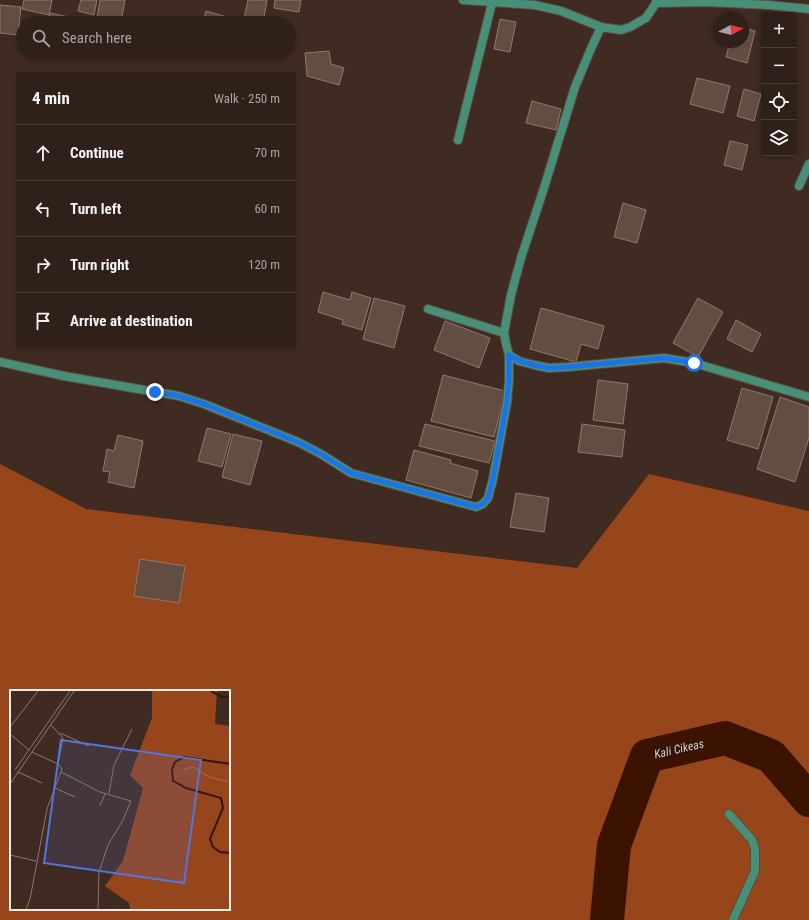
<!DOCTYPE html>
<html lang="en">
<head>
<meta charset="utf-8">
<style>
	body { margin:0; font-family:"Roboto Condensed",sans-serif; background:#382823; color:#f1f3f6 }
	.controls { position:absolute; right:12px; top:12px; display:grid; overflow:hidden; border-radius:4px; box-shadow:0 2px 6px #0003 }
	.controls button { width:36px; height:36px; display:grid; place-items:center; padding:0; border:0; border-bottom:1px solid #4b3e39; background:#30201a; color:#f1f3f6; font:20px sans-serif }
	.compass { position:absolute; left:713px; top:12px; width:36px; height:36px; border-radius:50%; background:#30201a; box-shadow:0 2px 6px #0003; rotate:82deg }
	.stop { position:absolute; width:12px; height:12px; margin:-9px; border:3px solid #1a73e8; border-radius:50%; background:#fff }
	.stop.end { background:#1a73e8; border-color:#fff; box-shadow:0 1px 4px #0008 }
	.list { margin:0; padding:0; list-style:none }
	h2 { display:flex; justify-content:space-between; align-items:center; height:52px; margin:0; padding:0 16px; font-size:17px }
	h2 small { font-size:13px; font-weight:400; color:#a8a3a2 }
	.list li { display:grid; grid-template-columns:26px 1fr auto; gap:12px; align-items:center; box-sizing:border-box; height:56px; padding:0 16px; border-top:1px solid #4b3e39 }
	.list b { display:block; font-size:15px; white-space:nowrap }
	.list em { font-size:13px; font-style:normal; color:#a8a3a2 }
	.icon { flex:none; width:22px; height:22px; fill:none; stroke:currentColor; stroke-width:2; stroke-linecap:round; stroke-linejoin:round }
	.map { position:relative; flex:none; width:809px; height:920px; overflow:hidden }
	.search { position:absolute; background:#30201a; box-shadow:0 2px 6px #0003; left:16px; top:16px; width:280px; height:44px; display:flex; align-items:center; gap:10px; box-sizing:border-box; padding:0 14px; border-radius:22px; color:#a8a3a2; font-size:15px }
	.panel { position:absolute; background:#30201a; box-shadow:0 2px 6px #0003; left:16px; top:72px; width:280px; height:276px; border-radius:4px }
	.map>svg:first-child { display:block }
</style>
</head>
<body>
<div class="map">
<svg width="809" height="920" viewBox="0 0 809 920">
	<rect width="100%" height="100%" fill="#402b22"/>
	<path fill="#97451b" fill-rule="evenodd" d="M0,464L86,509L577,568L649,474L809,511V920H0ZM11,691H229V909H11Z"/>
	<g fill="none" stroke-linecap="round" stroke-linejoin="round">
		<path stroke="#3c1200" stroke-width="34" d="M607,920L614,845L647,756L725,738L771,756L809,800"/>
	</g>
	<path fill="#634c42" stroke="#91776d" d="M24,0H52L49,15L22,9Z
		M81,0H97L94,15L78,11Z
		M100,0H125L121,22L97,18Z
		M248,0H267L263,23L244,19Z
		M275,0H301L299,12L274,8Z
		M0,5L21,7L18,35L0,33Z
		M206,11L224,16L222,23H203Z
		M50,13L69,17L68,23H48Z
		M500,19L516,22L510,52L494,49Z
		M743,28L755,31L747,63L726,57L730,42H743Z
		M329,51L331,64L344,68L339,85L307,76L305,53Z
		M697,78L730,86L723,113L690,104Z
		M744,89L761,94L754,121L737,116Z
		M532,101L561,109L556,130L526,123Z
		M730,141L748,145L742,170L724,165Z
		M623,203L646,210L637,243L614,237Z
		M323,292L350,300L352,292L371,298L362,330L342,324L343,320L318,312Z
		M374,298L405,306L394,348L363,339Z
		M698,298L723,312L698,357L673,343Z
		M541,308L604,326L598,349L581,344L576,362L530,349Z
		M736,320L761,334L752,352L727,339Z
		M445,321L490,338L479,368L434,350Z
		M443,375L505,391L494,437L431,421Z
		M598,380L628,384L623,424L593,420Z
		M742,388L773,397L758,449L727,440Z
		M780,397L809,407V438L795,482L757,469Z
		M425,424L495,441L489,463L419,446Z
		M582,424L625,430L622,457L578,452Z
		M207,428L231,434L222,467L198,461Z
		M233,434L262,441L250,485L222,477Z
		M118,435L143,441L134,488L108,482L110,472L103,471L107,449L114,451Z
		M414,450L451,460L450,463L478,471L471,498L406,480Z
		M516,493L549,498L544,532L510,527Z
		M140,559L185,566L179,603L134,596Z"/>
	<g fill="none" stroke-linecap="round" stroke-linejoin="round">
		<defs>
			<path id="street" d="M463,0L535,5L561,11L601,27L621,30L630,27L646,18L656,3V0
				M656,3L706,2L769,5L809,9
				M458,140L492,3
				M799,186L809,164
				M428,309L504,333
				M509,355L519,361L534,365L549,368L568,367L664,358L694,363L809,397
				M0,362L64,376L179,396L204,404L298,442L321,454L351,473L476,507L483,504L488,498L493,479L507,402L509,380V355L506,344L504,333L511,295L521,258L544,188L575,87L590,51L601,27
				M729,814L752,840L755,849V871L733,920"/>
		</defs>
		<use href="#street" stroke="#5e4a41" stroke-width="10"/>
		<use href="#street" stroke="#478f76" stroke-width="8"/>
	</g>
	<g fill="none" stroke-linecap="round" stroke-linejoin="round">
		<path stroke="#1a73e8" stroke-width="5" d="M155,392L179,396L204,404L298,442L321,454L351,473L476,507L483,504L488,498L493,479L507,402L509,380V355L520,361L534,365L549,368L568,367L664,358L694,363"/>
	</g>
	<g text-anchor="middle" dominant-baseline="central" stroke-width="3" stroke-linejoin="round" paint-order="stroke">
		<g font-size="12" font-style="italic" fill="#f7c7b3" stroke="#201612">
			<text transform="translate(679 749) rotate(-13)">Kali Cikeas</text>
		</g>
	</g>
	<g transform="translate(10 690)">
		<rect width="220" height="220" fill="#402b22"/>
		<path d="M142,1H207L205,34L220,36V219H120L119,213L95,196L113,171L133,98L120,85L142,28Z" fill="#97451b"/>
		<path fill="none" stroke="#3c1200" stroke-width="2" d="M201,1L212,7H220M220,74L174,67L165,72L162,79L163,91L176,98L211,108L213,118L200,149L203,157L210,162L220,163"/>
		<path fill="none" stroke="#8a7870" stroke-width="1" d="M41,35L53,48L48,74M0,37L28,1M50,43L79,56M0,44L19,60M5,80L60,1M173,80L183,77L199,87L220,92M8,82L32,93M51,82L90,102L121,111L113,130L98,155L89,182L88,219M0,94L64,1M45,98L65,107M99,103L104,75L122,39M90,115L95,104M0,165L26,171M16,219L20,209L37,119L52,79L48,74L22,62"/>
		<path fill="#5476dc" fill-opacity="0.15" stroke="#5476dc" stroke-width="2" d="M51,50L191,70L174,193L34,173Z"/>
		<rect width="220" height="220" fill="none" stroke="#faece6" stroke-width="2"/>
	</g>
</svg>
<div class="controls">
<button>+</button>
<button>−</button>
<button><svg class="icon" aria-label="locate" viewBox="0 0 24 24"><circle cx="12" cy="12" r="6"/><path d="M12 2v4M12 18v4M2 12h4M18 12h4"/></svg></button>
<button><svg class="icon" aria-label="layers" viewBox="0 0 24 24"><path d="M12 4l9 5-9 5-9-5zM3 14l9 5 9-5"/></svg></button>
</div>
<svg class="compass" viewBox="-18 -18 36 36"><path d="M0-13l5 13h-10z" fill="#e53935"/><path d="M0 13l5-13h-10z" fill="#a8a3a2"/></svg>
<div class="stop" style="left:694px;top:363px"></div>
<div class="stop end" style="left:155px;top:392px"></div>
<div class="search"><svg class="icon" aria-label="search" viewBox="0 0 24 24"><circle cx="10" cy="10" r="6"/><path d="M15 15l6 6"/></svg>Search here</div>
<section class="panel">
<h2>4 min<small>Walk · 250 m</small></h2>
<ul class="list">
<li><svg class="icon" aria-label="ahead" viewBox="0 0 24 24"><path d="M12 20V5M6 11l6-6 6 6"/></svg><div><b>Continue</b></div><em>70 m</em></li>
<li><svg class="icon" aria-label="left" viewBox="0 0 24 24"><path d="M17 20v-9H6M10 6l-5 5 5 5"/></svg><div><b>Turn left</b></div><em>60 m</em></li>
<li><svg class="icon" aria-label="right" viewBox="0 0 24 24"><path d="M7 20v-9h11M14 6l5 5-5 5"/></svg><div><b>Turn right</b></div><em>120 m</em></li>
<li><svg class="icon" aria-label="arrive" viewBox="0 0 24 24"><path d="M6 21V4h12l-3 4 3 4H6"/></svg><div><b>Arrive at destination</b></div></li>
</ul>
</section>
</div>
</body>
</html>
